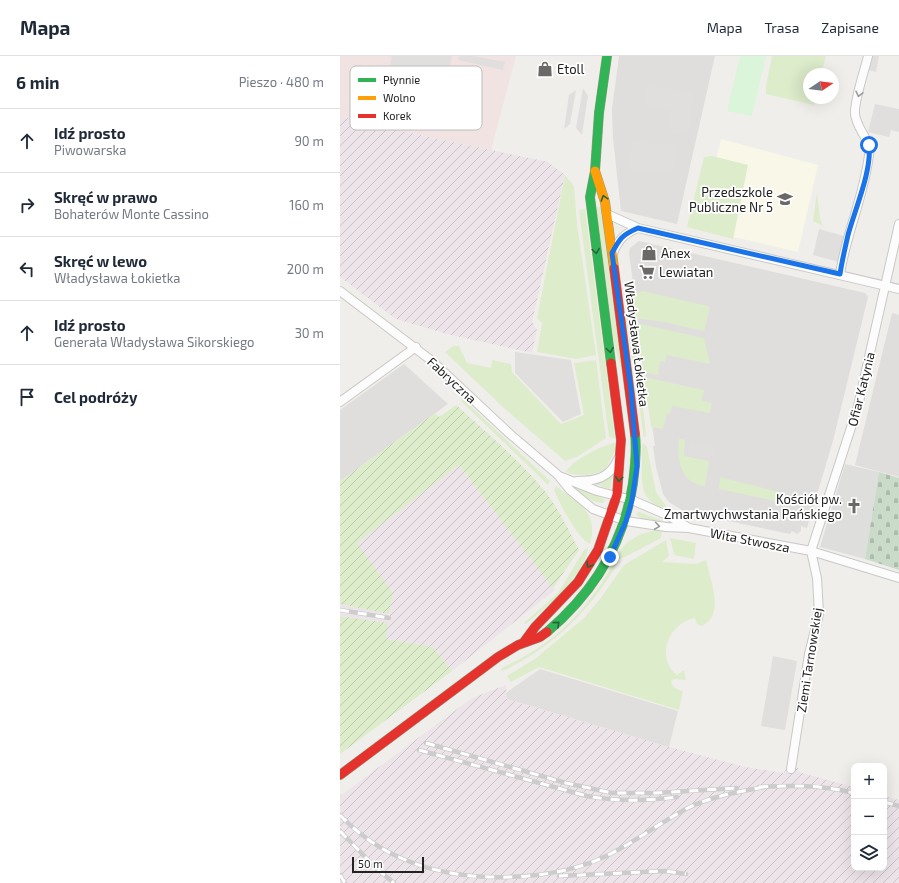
<!DOCTYPE html>
<html lang="pl">
<head>
<meta charset="utf-8">
<style>
	body { margin:0; font-family:"Exo 2",sans-serif; background:#f2f2f3; color:#1f2937 }
	.controls { position:absolute; right:12px; bottom:12px; display:grid; overflow:hidden; border-radius:8px; box-shadow:0 4px 16px #0002 }
	.controls button { width:36px; height:36px; display:grid; place-items:center; padding:0; border:0; border-bottom:1px solid #e0e1e3; background:#fff; color:#1f2937; font:20px sans-serif }
	.compass { position:absolute; left:463px; top:12px; width:36px; height:36px; border-radius:50%; background:#fff; box-shadow:0 4px 16px #0002; rotate:77deg }
	.scale { position:absolute; left:12px; bottom:10px; width:72px; box-sizing:border-box; padding-left:4px; border:2px solid #222; border-top:0; font-size:11px; line-height:14px; white-space:nowrap; color:#222; -webkit-text-stroke:3px #fff; paint-order:stroke }
	.stop { position:absolute; width:12px; height:12px; margin:-9px; border:3px solid #1a73e8; border-radius:50%; background:#fff }
	.stop.end { background:#1a73e8; border-color:#fff; box-shadow:0 1px 4px #0008 }
	.list { margin:0; padding:0; list-style:none }
	h2 { display:flex; justify-content:space-between; align-items:center; height:52px; margin:0; padding:0 16px; font-size:17px }
	h2 small { font-size:13px; font-weight:400; color:#747a83 }
	.list li { display:grid; grid-template-columns:26px 1fr auto; gap:12px; align-items:center; box-sizing:border-box; height:64px; padding:0 16px; border-top:1px solid #e0e1e3 }
	.list b { display:block; font-size:15px; white-space:nowrap }
	.list p { margin:0; font-size:13px; white-space:nowrap; color:#747a83 }
	.list em { font-size:13px; font-style:normal; color:#747a83 }
	.icon { flex:none; width:22px; height:22px; fill:none; stroke:currentColor; stroke-width:2; stroke-linecap:round; stroke-linejoin:round }
	.map { position:relative; flex:none; width:559px; height:827px; overflow:hidden }
	header { display:flex; align-items:center; gap:24px; box-sizing:border-box; height:56px; padding:0 20px; background:#fff; border-bottom:1px solid #e0e1e3 }
	header strong { font-size:19px }
	nav { display:flex; gap:22px; margin-inline-start:auto; font-size:14px }
	main { display:flex }
	aside { flex:1; background:#fff }
	.map>svg:first-child { display:block }
</style>
</head>
<body>
<header>
<strong>Mapa</strong>
<nav><a>Mapa</a><a>Trasa</a><a>Zapisane</a></nav>
</header>
<main>
<aside>
<h2>6 min<small>Pieszo · 480 m</small></h2>
<ul class="list">
<li><svg class="icon" aria-label="ahead" viewBox="0 0 24 24"><path d="M12 20V5M6 11l6-6 6 6"/></svg><div><b>Idź prosto</b><p>Piwowarska</p></div><em>90 m</em></li>
<li><svg class="icon" aria-label="right" viewBox="0 0 24 24"><path d="M7 20v-9h11M14 6l5 5-5 5"/></svg><div><b>Skręć w prawo</b><p>Bohaterów Monte Cassino</p></div><em>160 m</em></li>
<li><svg class="icon" aria-label="left" viewBox="0 0 24 24"><path d="M17 20v-9H6M10 6l-5 5 5 5"/></svg><div><b>Skręć w lewo</b><p>Władysława Łokietka</p></div><em>200 m</em></li>
<li><svg class="icon" aria-label="ahead" viewBox="0 0 24 24"><path d="M12 20V5M6 11l6-6 6 6"/></svg><div><b>Idź prosto</b><p>Generała Władysława Sikorskiego</p></div><em>30 m</em></li>
<li><svg class="icon" aria-label="arrive" viewBox="0 0 24 24"><path d="M6 21V4h12l-3 4 3 4H6"/></svg><div><b>Cel podróży</b></div></li>
</ul>
</aside>
<div class="map">
<svg width="559" height="827" viewBox="0 0 559 827">
	<defs>
		<pattern id="industrial-furrows" width="10" height="10" patternUnits="userSpaceOnUse"><rect width="10" height="10" fill="#ede4e9"/><path d="M-1 1l2-2M0 10L10 0M9 11l2-2" fill="none" stroke="#cbc3c8"/></pattern>
		<pattern id="cemetery-stones" width="16" height="16" patternUnits="userSpaceOnUse"><rect width="16" height="16" fill="#cadbca"/><path d="M2 7V4a2 2 0 0 1 4 0v3zM10 15v-3a2 2 0 0 1 4 0v3z" fill="#adbcad"/></pattern>
		<pattern id="garden-furrows" width="10" height="10" patternUnits="userSpaceOnUse"><rect width="10" height="10" fill="#ddeccb"/><path d="M-1 1l2-2M0 10L10 0M9 11l2-2" fill="none" stroke="#bdcaae"/></pattern>
	</defs>
	<rect width="100%" height="100%" fill="#f0eeeb"/>
	<path fill="#dfdedc" d="M279,0H375L337,168L281,155L273,82L272,53Z
		M299,185L525,237L528,241L493,385L467,472L461,470V475L457,478L452,475L450,478L345,456L329,446L323,438L316,411L313,390H315L289,197L290,192Z
		M552,257L559,259V421L515,409Z
		M64,308L108,348L0,425V354Z"/>
	<path fill="#f1e3e1" d="M0,0H176L151,94L23,67L17,64L0,60Z"/>
	<path fill="url(#industrial-furrows)" d="M0,60L17,64L23,67L208,106L225,119L192,266L197,274L192,297L107,278L56,263L0,221Z
		M119,409L215,534L112,615L93,591L45,583L53,537L16,487Z
		M166,629L167,643L329,691L405,711L444,717L447,710L458,712V716L514,731V812H544V740L559,744V827H0V740L132,642Z"/>
	<path fill="#f8f7e8" d="M381,83L478,109L458,196L359,173Z"/>
	<path fill="#dededc" d="M505,408L539,416L525,503L480,491Z"/>
	<path fill="#ede4e9" d="M0,548L49,558L48,567L0,560Z"/>
	<path fill="#ddeccb" d="M432,0H486L481,18H469V42H476L474,49L426,38V30Z
		M372,100L408,109L393,183L347,171L364,101Z
		M225,119L234,130L237,168L256,299L236,303L197,296L202,267L197,262Z
		M477,136L480,162L483,170L473,165Z
		M256,151H261L282,316L274,288Z
		M245,153L275,382L269,381L239,154Z
		M302,235L368,250L370,252L364,275L324,266L295,262L292,241Z
		M286,262H291L305,368L306,379L304,382Z
		M296,267L364,282L370,308L327,299L325,306L320,305L318,319L303,316Z
		M113,290H119L127,307L151,312L152,304L171,308L172,316L221,368L244,359L234,307L256,304L266,382L237,401L225,405L165,353L105,296Z
		M304,321L364,334L362,345L372,347L370,357L332,350L330,358L327,357L323,373L311,371Z
		M123,343L210,425L208,429L123,347L121,345Z
		M339,383H345L344,400L369,405L365,430C341,428 336,403 339,383Z
		M274,387L276,389L274,397L265,414C250,420 241,421 226,416C231,405 262,389 274,387Z
		M303,387L307,391L316,436L328,453C301,447 301,430 302,406C302,400 301,393 303,387Z
		M273,418L270,433L252,427Z
		M380,421L446,438L442,449L431,444L379,433Z
		M216,430C238,447 259,456 250,488C237,482 220,448 214,434Z
		M232,430L250,436L265,444L263,447C254,447 237,438 232,430Z
		M299,456L324,465C314,465 303,466 296,458Z
		M315,474H322L321,482L283,502L277,503C279,487 301,477 315,474Z
		M330,482L356,487L354,503L334,499Z
		M326,484L329,500L322,506L356,508L366,504C370,523 386,561 361,570L357,568L355,562C328,567 315,602 337,619L344,614L346,624L334,623L331,625C333,632 337,634 343,635L339,654L199,611L171,626L167,620L196,602L243,563L260,543L284,509Z
		M248,492C247,516 204,554 186,568L184,567L218,537L244,494Z
		M274,507L276,509L275,512C251,551 221,583 180,606C174,609 167,614 161,615L162,612C174,606 186,600 198,592C230,571 254,541 274,507Z"/>
	<path fill="url(#cemetery-stones)" d="M539,416L559,422V514L525,503Z"/>
	<path fill="#daf5da" d="M400,0H426L412,60L387,55Z"/>
	<path fill="url(#garden-furrows)" d="M116,349C145,375 178,403 203,433C218,451 228,473 239,494L213,532L119,409L17,487L53,537L49,558L0,548V425L95,357L99,361Z
		M0,560L48,567L46,583L93,591L112,615L0,698Z"/>
	<path fill="#e0dfde" d="M49,0H112L109,14L105,13L103,22L50,10L52,1Z
		M119,0H133L165,6L163,14L118,4Z
		M532,0H539L536,16L528,14Z
		M306,29L355,37L350,57L338,55L351,59L347,78L329,77L331,54L305,51Z
		M243,32L248,40L242,79L236,72Z
		M236,34L230,68L224,73L229,39Z
		M535,48L559,53V76L551,74L549,81L528,76Z
		M292,85L336,89L335,117L290,114Z
		M479,173L504,180L499,206L473,199Z
		M175,296L231,304L241,358L223,366L175,317Z
		M350,385L374,390L371,403L348,399Z
		M433,600L457,605L445,674L421,670Z
		M200,613L338,655L329,691L167,643L166,637Z"/>
	<g fill="none" stroke-linecap="round" stroke-linejoin="round">
		<defs>
			<path id="street" d="M267,158L298,172L559,233
				M273,197C279,183 284,178 298,172
				M500,218C506,178 524,140 529,99C532,84 515,72 515,57C514,45 525,13 528,0
				M0,235L92,305L170,378L218,419L230,434L253,453L286,465L326,471L349,472L471,495L559,522
				M0,346L76,291
				M219,420L257,435L292,444L329,460L349,472
				M237,425C256,425 270,422 278,403
				M471,495L518,350L559,168
				M451,713L469,598L479,558L477,522L471,495"/>
			<path id="fast" d="M267,0L259,57L255,115L250,141L271,307
				M207,576C253,537 284,487 293,427C295,411 297,394 295,378"/>
			<path id="slow" d="M255,115L265,146L274,212"/>
			<path id="jam" d="M274,212L295,378
				M184,586L195,571L238,526L258,494L277,439L281,384L271,307
				M0,719L158,601L178,589L200,581L207,576"/>
		</defs>
		<use href="#street" stroke="#c9c8c7" stroke-width="10"/>
		<use href="#fast" stroke="#999a82" stroke-width="10"/>
		<use href="#slow" stroke="#999a82" stroke-width="10"/>
		<use href="#jam" stroke="#999a82" stroke-width="10"/>
		<use href="#street" stroke="#fdfcfc" stroke-width="8"/>
		<use href="#fast" stroke="#30b455" stroke-width="9"/>
		<use href="#slow" stroke="#ff9f0a" stroke-width="9"/>
		<use href="#jam" stroke="#e5322d" stroke-width="9"/>
		<defs>
			<path id="rail" d="M0,554L49,562
				M86,687L226,727L272,737H316L397,732
				M79,694L247,740C278,746 306,745 337,741
				M419,731C452,729 482,729 514,737
				M544,746L559,750
				M0,759C52,814 125,827 197,819C220,816 243,811 264,801C294,787 319,767 348,752C372,740 399,736 424,731
				M0,775L36,812L54,827
				M0,819L5,827
				M219,820L325,815L346,818"/>
		</defs>
		<use href="#rail" stroke="#ccc" stroke-width="4.5"/>
		<use href="#rail" stroke="#fff" stroke-width="3" stroke-dasharray="9" stroke-linecap="butt"/>
	</g>
	<defs><path id="oneway-chevron" d="M-2-3.5L2.5 0L-2 3.5" fill="none" stroke-width="1.6" stroke-linecap="round" stroke-linejoin="round"/></defs>
	<g stroke="#9a9a9a">
		<use href="#oneway-chevron" transform="translate(519 38) rotate(103)"/>
		<use href="#oneway-chevron" transform="translate(317 470) rotate(8)"/>
	</g>
	<g stroke="#286439">
		<use href="#oneway-chevron" transform="translate(264 142) rotate(-107)"/>
		<use href="#oneway-chevron" transform="translate(256 195) rotate(82)"/>
		<use href="#oneway-chevron" transform="translate(270 294) rotate(82)"/>
		<use href="#oneway-chevron" transform="translate(279 423) rotate(96)"/>
		<use href="#oneway-chevron" transform="translate(249 509) rotate(122)"/>
		<use href="#oneway-chevron" transform="translate(217 568) rotate(-41)"/>
	</g>
	<g fill="none" stroke-linecap="round" stroke-linejoin="round">
		<path stroke="#1a73e8" stroke-width="5" d="M270,501L286,465L292,444L297,410L291,334L272,197C280,182 282,179 298,172L500,218C502,205 505,192 508,179C515,153 532,115 529,89"/>
	</g>
	<defs>
		<symbol id="shop-bare" viewBox="-9 -9 18 18"><path d="M-5-2.5h2.3a2.7 3.5 0 0 1 5.4 0H5L5.5 6h-11ZM-1.5-2.5h3a1.5 2.3 0 0 0-3 0Z" fill="#6a6968" stroke="#fff" stroke-width="2.5" paint-order="stroke"/></symbol>
		<symbol id="school-bare" viewBox="-9 -9 18 18"><path d="M0-5L7-2L0 1L-7-2ZM-4 1L0 2.5L4 1V4Q0 6-4 4Z" fill="#6a6968" stroke="#fff" stroke-width="2.5" paint-order="stroke"/></symbol>
		<symbol id="supermarket-bare" viewBox="-9 -9 18 18"><path d="M-6-5.5h2.5l.6 2H6L4.5 2H-2.5L-4.4-4H-6ZM-1.5 3.2a1.3 1.3 0 1 0 .1 0ZM3 3.2a1.3 1.3 0 1 0 .1 0Z" fill="#6a6968" stroke="#fff" stroke-width="2.5" paint-order="stroke"/></symbol>
		<symbol id="church-bare" viewBox="-9 -9 18 18"><path d="M-1.2-6h2.4v3.5h3.3v2.4h-3.3V6h-2.4V-.1h-3.3v-2.4h3.3Z" fill="#6a6968" stroke="#fff" stroke-width="2.5" paint-order="stroke"/></symbol>
	</defs>
	<g fill-rule="evenodd">
		<use href="#shop-bare" x="194" y="2" width="22" height="22"/>
		<use href="#school-bare" x="434" y="132" width="22" height="22"/>
		<use href="#shop-bare" x="298" y="186" width="22" height="22"/>
		<use href="#supermarket-bare" x="296" y="205" width="22" height="22"/>
		<use href="#church-bare" x="503" y="439" width="22" height="22"/>
	</g>
	<g text-anchor="middle" dominant-baseline="central" stroke-width="3.5" stroke-linejoin="round" paint-order="stroke">
		<g font-size="13" fill="#222" stroke="#fff" text-anchor="start">
			<text x="217" y="13">Etoll</text>
			<text x="433" y="136" text-anchor="end">Przedszkole<tspan x="433" dy="15">Publiczne Nr 5</tspan></text>
			<text x="321" y="197">Anex</text>
			<text x="319" y="216">Lewiatan</text>
			<text x="502" y="443" text-anchor="end">Kościół pw.<tspan x="502" dy="15">Zmartwychwstania Pańskiego</tspan></text>
		</g>
		<g font-size="13" fill="#222" stroke="#fff">
			<text transform="translate(297 288) rotate(83)">Władysława Łokietka</text>
			<text transform="translate(112 324) rotate(43)">Fabryczna</text>
			<text transform="translate(521 333) rotate(-76)">Ofiar Katynia</text>
			<text transform="translate(410 484) rotate(11)">Wita Stwosza</text>
			<text transform="translate(469 604) rotate(-81)">Ziemi Tarnowskiej</text>
		</g>
	</g>
	<rect x="10" y="10" width="132" height="64" rx="6" fill="#fff" stroke="#bdbdbd" stroke-width="1"/>
	<rect x="18" y="22" width="18" height="4" fill="#30b455"/>
	<rect x="18" y="40" width="18" height="4" fill="#ff9f0a"/>
	<rect x="18" y="58" width="18" height="4" fill="#e5322d"/>
	<g font-size="11" fill="#222">
		<text x="43" y="28">Płynnie</text>
		<text x="43" y="46">Wolno</text>
		<text x="43" y="64">Korek</text>
	</g>
</svg>
<div class="controls">
<button>+</button>
<button>−</button>
<button><svg class="icon" aria-label="layers" viewBox="0 0 24 24"><path d="M12 4l9 5-9 5-9-5zM3 14l9 5 9-5"/></svg></button>
</div>
<svg class="compass" viewBox="-18 -18 36 36"><path d="M0-13l5 13h-10z" fill="#e53935"/><path d="M0 13l5-13h-10z" fill="#747a83"/></svg>
<div class="scale">50 m</div>
<div class="stop" style="left:529px;top:89px"></div>
<div class="stop end" style="left:270px;top:501px"></div>
</div>
</main>
</body>
</html>
